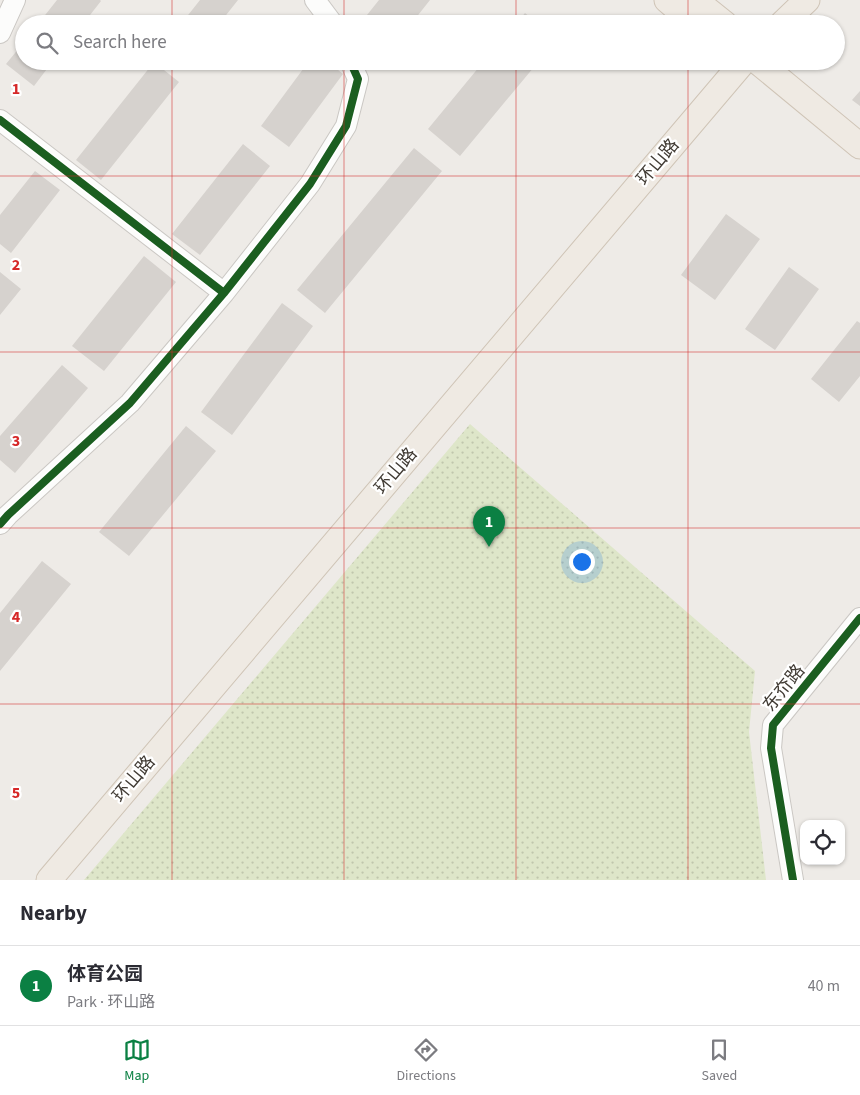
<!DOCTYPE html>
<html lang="en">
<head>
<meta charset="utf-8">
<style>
	body { margin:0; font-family:"Source Sans 3","Noto Sans SC",sans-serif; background:#f7f7f7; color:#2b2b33 }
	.controls { position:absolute; right:15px; bottom:15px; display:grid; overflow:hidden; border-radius:10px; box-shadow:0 1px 4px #0004 }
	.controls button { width:45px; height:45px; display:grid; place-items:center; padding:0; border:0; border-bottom:1px solid #e1e1e2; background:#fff; color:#2b2b33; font:25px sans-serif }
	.you { position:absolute; left:581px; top:561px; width:18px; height:18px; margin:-12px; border:4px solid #fff; border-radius:50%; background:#1a73e8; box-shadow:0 0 0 8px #1a73e833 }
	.badge { display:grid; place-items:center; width:32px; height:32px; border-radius:50%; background:#0b8043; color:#fff; font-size:16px; font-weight:700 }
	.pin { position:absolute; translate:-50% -41px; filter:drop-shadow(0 1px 2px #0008) }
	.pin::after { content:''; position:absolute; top:26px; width:18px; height:15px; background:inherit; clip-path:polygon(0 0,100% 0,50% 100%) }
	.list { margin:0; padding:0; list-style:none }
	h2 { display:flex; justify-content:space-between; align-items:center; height:65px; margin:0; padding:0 20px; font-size:21px }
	h2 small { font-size:16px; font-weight:400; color:#7c7c81 }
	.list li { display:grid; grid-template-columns:32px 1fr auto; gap:15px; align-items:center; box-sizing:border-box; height:80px; padding:0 20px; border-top:1px solid #e1e1e2 }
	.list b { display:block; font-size:19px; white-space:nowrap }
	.list p { margin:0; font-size:16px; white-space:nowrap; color:#7c7c81 }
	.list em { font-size:16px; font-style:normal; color:#7c7c81 }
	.icon { flex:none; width:28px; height:28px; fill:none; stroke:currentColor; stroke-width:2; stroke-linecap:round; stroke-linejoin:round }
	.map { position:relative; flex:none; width:860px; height:880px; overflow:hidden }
	.search { position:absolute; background:#fff; box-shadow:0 1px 4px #0004; left:15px; right:15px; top:15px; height:55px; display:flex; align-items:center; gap:12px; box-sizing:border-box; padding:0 18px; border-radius:28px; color:#7c7c81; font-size:19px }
	.sheet { height:145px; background:#fff }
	nav { display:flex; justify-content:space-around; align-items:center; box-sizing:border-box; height:70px; border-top:1px solid #e1e1e2; background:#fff; font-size:14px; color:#7c7c81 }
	nav a { display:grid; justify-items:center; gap:2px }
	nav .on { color:#0b8043 }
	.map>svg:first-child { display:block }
</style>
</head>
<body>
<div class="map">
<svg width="860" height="880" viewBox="0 0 860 880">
	<defs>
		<pattern id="park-dots" width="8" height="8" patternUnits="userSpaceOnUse" patternTransform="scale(1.25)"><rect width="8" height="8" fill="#dee6c9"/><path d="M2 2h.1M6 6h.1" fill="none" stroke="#c0c6ad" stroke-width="1.8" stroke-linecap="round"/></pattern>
	</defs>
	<rect width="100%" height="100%" fill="#eeebe7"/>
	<path fill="url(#park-dots)" d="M470,424L755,671L749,732L766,880H84Z"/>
	<path fill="#d6d2ce" d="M57,0H100L101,1L83,24H38Z
		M200,0H238L219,24H181Z
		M379,0H430L411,24H367L363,20Z
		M525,13L538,24H516Z
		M24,42V61H53L34,86L6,64Z
		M309,61H327L343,74L289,147L261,126Z
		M484,61H539L460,156L428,129Z
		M154,62L179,82L101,180L76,160Z
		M860,91V106L852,100Z
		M243,144L270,166L200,255L172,234Z
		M414,148L442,171L325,313L297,290Z
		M35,171L60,190L11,253L0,244V215Z
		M726,214L760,239L715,300L681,275Z
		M144,256L176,282L104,371L72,346Z
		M789,267L819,289L775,350L745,329Z
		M0,272L21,289L0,315Z
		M282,303L313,326L232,435L201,412Z
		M857,321L860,323V376L839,402L811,379Z
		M62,365L88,388L15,473L0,460V436Z
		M186,426L216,451L129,556L99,532Z
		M42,561L71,584L0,671V613Z"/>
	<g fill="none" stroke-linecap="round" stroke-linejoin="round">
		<defs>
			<path id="minor" d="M315,0L333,24
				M0,33L15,0
				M0,120L224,293
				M0,524L8,515L130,403L224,293L310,184L346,126L358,79L350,61
				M793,880L771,748L773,725L860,618"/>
			<path id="major" d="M667,0L695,24
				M695,0L725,24
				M782,24L807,0
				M757,61L860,146
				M49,880L744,61"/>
		</defs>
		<use href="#minor" stroke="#cac7c3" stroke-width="22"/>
		<use href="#major" stroke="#cfc4b6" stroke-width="27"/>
		<use href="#minor" stroke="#fcfcfb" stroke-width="20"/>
		<use href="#major" stroke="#efeae3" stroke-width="25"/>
		<defs>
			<path id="cycleway" d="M0,120L224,293
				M0,524L8,515L130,403L224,293L310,184L346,126L358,79L350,61
				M793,880L771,748L773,725L860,618"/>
		</defs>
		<use href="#cycleway" stroke="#fff" stroke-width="11"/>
		<use href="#cycleway" stroke="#1b5e20" stroke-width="8"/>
	</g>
	<path fill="none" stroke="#d62828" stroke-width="1" stroke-opacity="0.55" d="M172,0V24M344,0V24M516,0V24M688,0V24M172,61V880M344,61V880M516,61V880M688,61V880M0,176H860M0,352H860M0,528H860M0,704H860"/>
	<g text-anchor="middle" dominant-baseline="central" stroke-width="4.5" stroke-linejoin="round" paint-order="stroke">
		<g font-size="18" fill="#423c35" stroke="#fff">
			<text transform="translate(658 162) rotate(-50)">环山路</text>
			<text transform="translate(396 471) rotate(-50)">环山路</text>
			<text transform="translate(784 688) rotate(-51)">东夼路</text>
			<text transform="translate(134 779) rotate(-50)">环山路</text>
		</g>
	</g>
	<g font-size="16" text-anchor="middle" font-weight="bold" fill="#d62828" stroke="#fff" stroke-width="4.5" stroke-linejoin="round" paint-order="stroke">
		<text x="16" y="94">1</text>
		<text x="16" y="270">2</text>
		<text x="16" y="446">3</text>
		<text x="16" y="622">4</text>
		<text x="16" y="798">5</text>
	</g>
</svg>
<div class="controls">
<button><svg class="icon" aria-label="locate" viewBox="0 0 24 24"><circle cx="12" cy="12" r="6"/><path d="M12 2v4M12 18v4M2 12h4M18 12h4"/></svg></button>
</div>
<div class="you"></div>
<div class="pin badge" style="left:489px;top:547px">1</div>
<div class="search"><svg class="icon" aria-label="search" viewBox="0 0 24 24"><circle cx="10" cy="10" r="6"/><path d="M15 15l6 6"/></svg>Search here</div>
</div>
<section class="sheet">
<h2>Nearby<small></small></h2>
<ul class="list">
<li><span class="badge">1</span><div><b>体育公园</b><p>Park · 环山路</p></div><em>40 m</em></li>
</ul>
</section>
<nav>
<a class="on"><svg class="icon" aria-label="map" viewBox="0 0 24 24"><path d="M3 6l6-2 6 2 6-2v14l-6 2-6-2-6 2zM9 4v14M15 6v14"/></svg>Map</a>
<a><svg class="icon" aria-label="directions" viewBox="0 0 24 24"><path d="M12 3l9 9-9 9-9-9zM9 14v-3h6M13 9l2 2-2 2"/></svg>Directions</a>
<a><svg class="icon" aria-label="saved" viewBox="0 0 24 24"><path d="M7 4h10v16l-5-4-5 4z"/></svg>Saved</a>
</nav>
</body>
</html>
